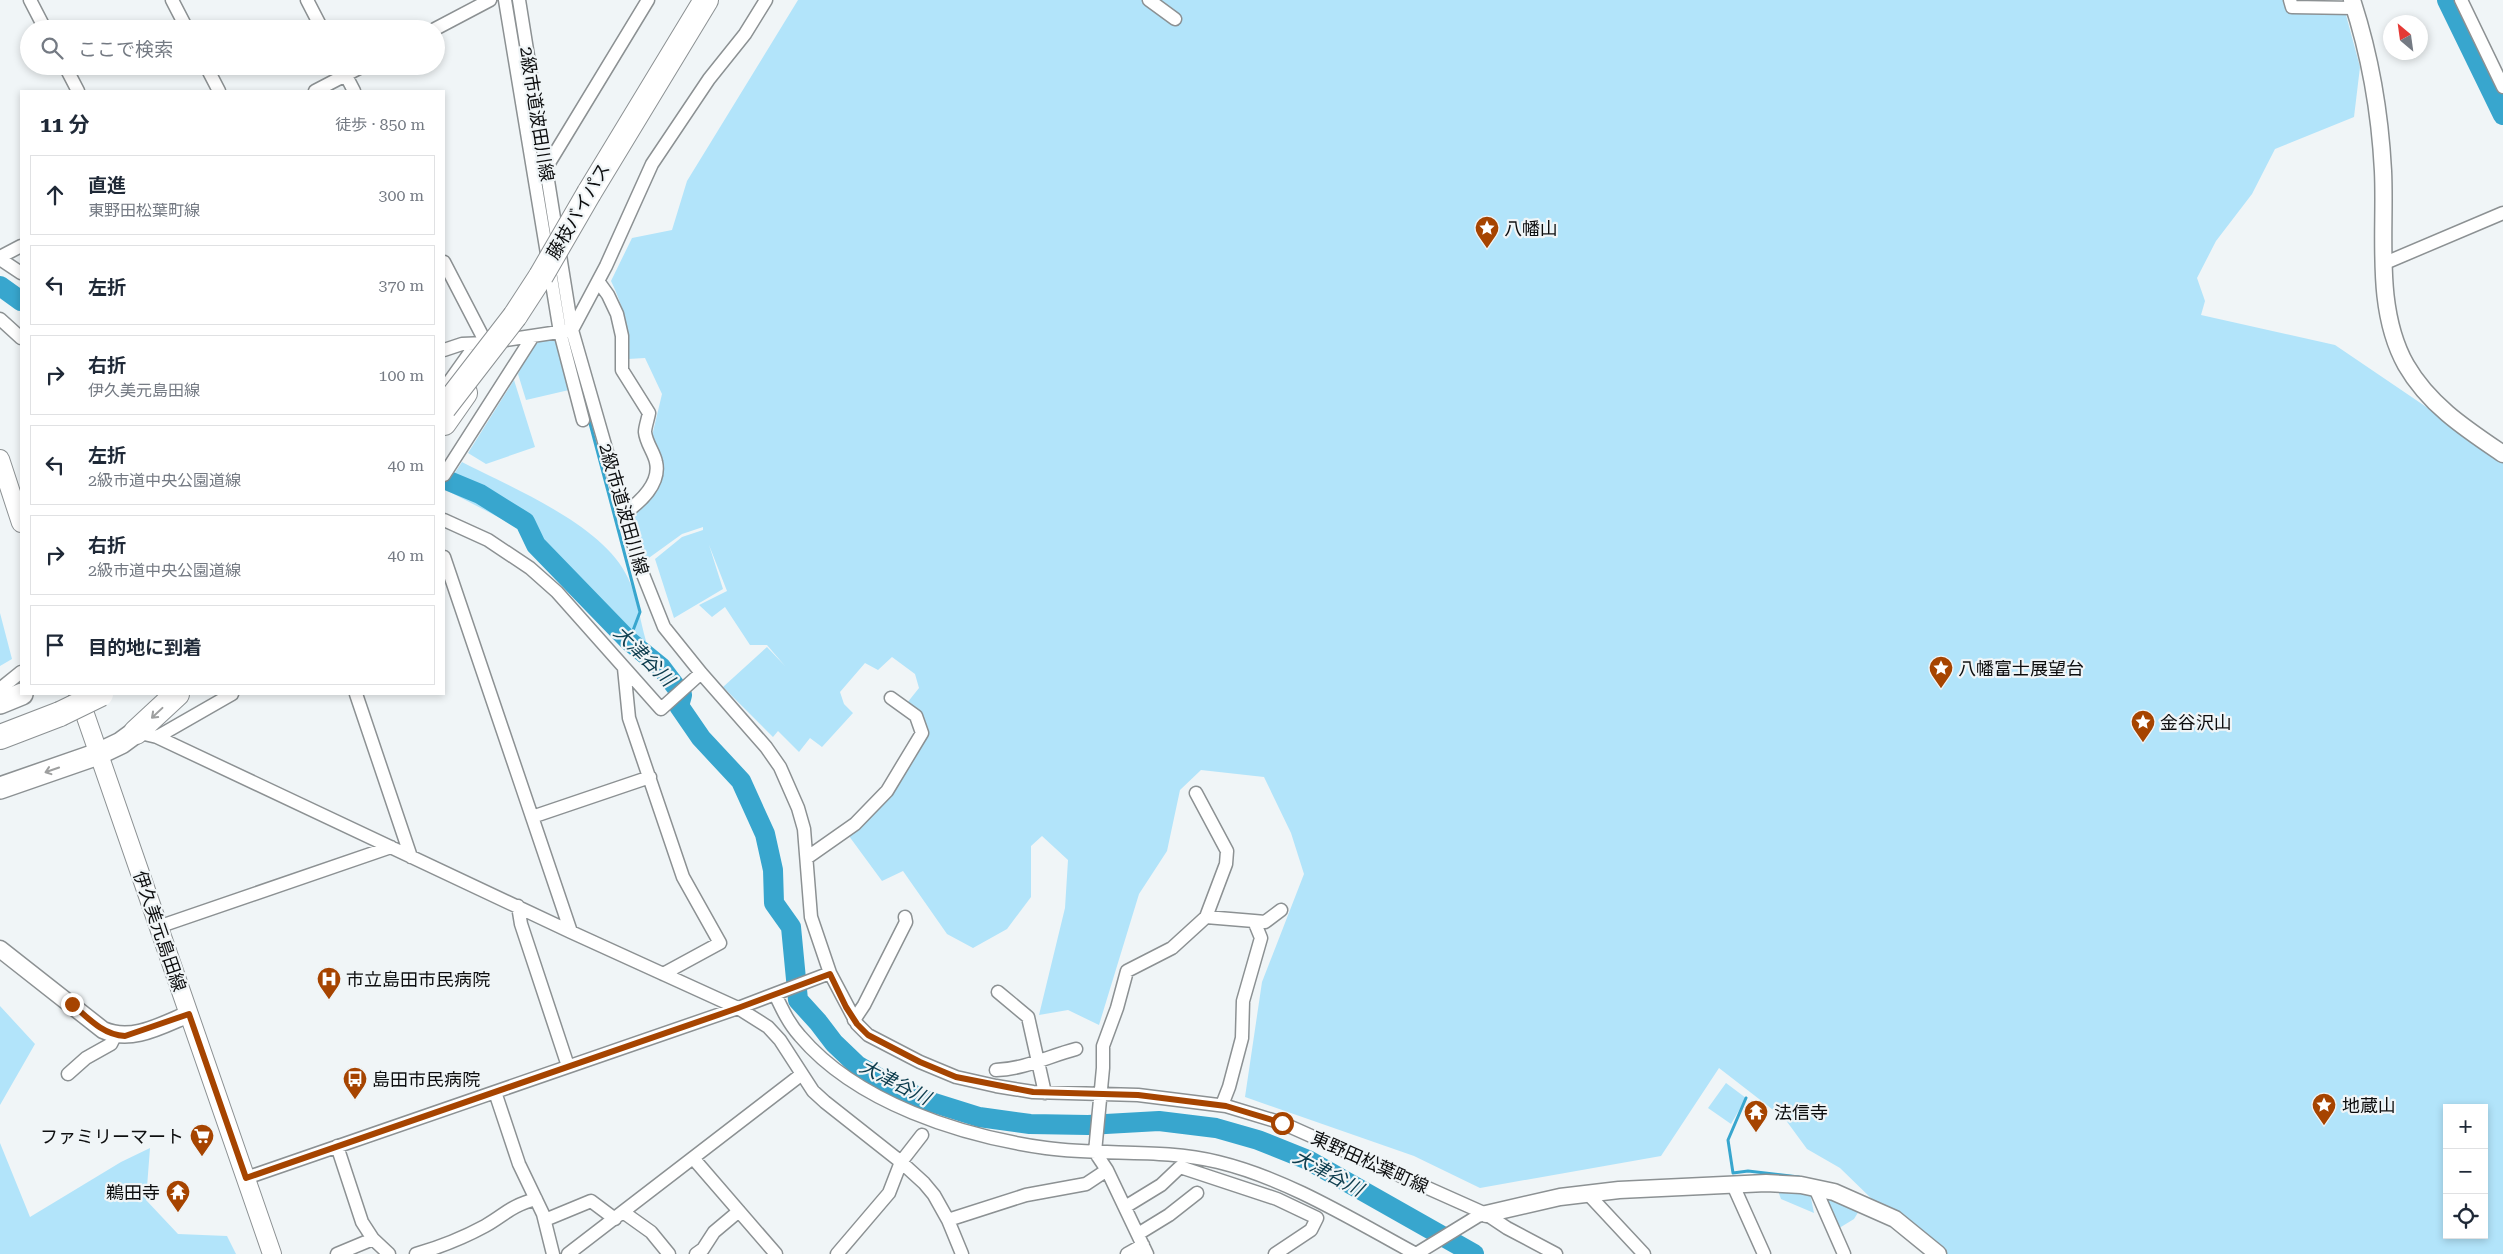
<!DOCTYPE html>
<html lang="ja">
<head>
<meta charset="utf-8">
<style>
	body { margin:0; font-family:"Roboto Serif","Noto Sans JP",serif; background:#f2f2f3; color:#1f2937 }
	.controls { position:absolute; right:15px; bottom:15px; display:grid; overflow:hidden; border-radius:0px; box-shadow:0 2px 8px #0003 }
	.controls button { width:45px; height:45px; display:grid; place-items:center; padding:0; border:0; border-bottom:1px solid #e0e1e3; background:#fff; color:#1f2937; font:25px sans-serif }
	.compass { position:absolute; left:2383px; top:15px; width:45px; height:45px; border-radius:50%; background:#fff; box-shadow:0 2px 8px #0003; rotate:331deg }
	.stop { position:absolute; width:15px; height:15px; margin:-11px; border:4px solid #a64400; border-radius:50%; background:#fff }
	.stop.end { background:#a64400; border-color:#fff; box-shadow:0 1px 5px #0008 }
	.list { margin:0; padding:0; list-style:none }
	h2 { display:flex; justify-content:space-between; align-items:center; height:65px; margin:0; padding:0 20px; font-size:21px }
	h2 small { font-size:16px; font-weight:400; color:#747a83 }
	.list li { display:grid; grid-template-columns:32px 1fr auto; gap:15px; align-items:center; box-sizing:border-box; height:80px; margin:0 10px 10px; padding:0 10px; border:1px solid #e0e1e3; border-radius:0px }
	.list b { display:block; font-size:19px; white-space:nowrap }
	.list p { margin:0; font-size:16px; white-space:nowrap; color:#747a83 }
	.list em { font-size:16px; font-style:normal; color:#747a83 }
	.icon { flex:none; width:28px; height:28px; fill:none; stroke:currentColor; stroke-width:2; stroke-linecap:round; stroke-linejoin:round }
	.map { position:relative; flex:none; width:2503px; height:1254px; overflow:hidden }
	.search { position:absolute; background:#fff; box-shadow:0 2px 8px #0003; left:20px; top:20px; width:425px; height:55px; display:flex; align-items:center; gap:12px; box-sizing:border-box; padding:0 18px; border-radius:28px; color:#747a83; font-size:19px }
	.panel { position:absolute; background:#fff; box-shadow:0 2px 8px #0003; left:20px; top:90px; width:425px; height:605px; border-radius:0px }
	.map>svg:first-child { display:block }
</style>
</head>
<body>
<div class="map">
<svg width="2503" height="1254" viewBox="0 0 2503 1254">
	<rect width="100%" height="100%" fill="#f0f5f7"/>
	<path fill="#b2e4fa" fill-rule="evenodd" d="M798,0H2285L2290,10L2346,15L2360,67L2354,117L2275,149L2252,194L2216,241L2197,278L2205,301L2201,315L2335,345L2503,459V1254H1947L1876,1203L1840,1168L1807,1149L1785,1119L1719,1068L1661,1156L1480,1188L1414,1156L1245,1097L1262,982L1304,874L1291,833L1264,777L1201,770L1180,790L1167,851L1139,894L1099,1025L1068,1010L1039,1015L1065,908L1068,860L1042,836L1031,846V897L1007,929L973,948L947,934L903,871L882,881L846,832L926,734L907,703L919,688L915,674L892,657L878,670L865,663L840,692L844,704L853,713L822,747L810,738L799,752L778,731L773,737L723,687L767,647L785,666L767,645H750L725,607L712,617L699,605L727,591L709,545L723,589L674,618L655,559L682,537L703,530V527L682,534L646,560L637,544L627,514L659,464L652,436L662,394L645,358L628,359C629,330 624,308 611,281L632,238L672,230L687,181ZM2447,1108H2484V1235H2447Z
		M559,336L569,390L526,400L518,374L533,344Z
		M514,380L535,447L486,464L468,453Z
		M462,462C512,488 604,525 628,578C637,597 640,620 646,641L639,644L574,571L529,533L444,489Z
		M0,613L12,659L0,666Z
		M0,1006L35,1044L0,1105Z
		M1726,1083L1746,1098L1731,1124L1708,1108Z
		M0,1143L30,1217L121,1162L150,1148L146,1200L178,1234L227,1236L236,1254H0Z
		M1778,1191L1810,1193L1814,1213L1781,1199Z
		M1823,1199L1835,1200L1859,1211L1854,1219L1836,1230Z"/>
	<g fill="none" stroke-linecap="round" stroke-linejoin="round">
		<path stroke="#38a6ce" stroke-width="3" d="M512,0L525,83
			M574,363L640,612L629,641
			M1746,1098L1728,1140L1733,1173L1748,1171L1799,1177"/>
		<path stroke="#38a6ce" stroke-width="20" d="M2447,0L2503,115
			M0,286L21,301
			M444,479L480,494L525,522L536,545L629,641L661,667L682,695L679,706L701,738L741,781L765,834L773,870L774,903L791,927L798,1000L818,1022L834,1043L857,1065L891,1085L928,1101L979,1117L1030,1124L1088,1125L1159,1121L1216,1128L1258,1140L1308,1160L1474,1254"/>
		<defs>
			<path id="minor" d="M30,0L45,29
				M172,0L187,29
				M307,0L322,29
				M505,0L560,332L583,420
				M519,0L572,330L640,567L664,627L701,673L766,747L780,767L798,808L804,829L811,917L830,973L857,1024L868,1035L920,1062L956,1077L996,1086L1033,1092L1138,1095L1226,1106L1282,1123L1486,1214L1507,1228L1556,1254
				M1149,0L1175,19
				M2290,0L2292,7L2354,8
				M2461,0L2503,87
				M435,29L490,0
				M65,66L78,91
				M206,66L219,91
				M341,66L354,91
				M315,91L363,66
				M546,168L648,0
				M0,257L21,246
				M0,259L21,273
				M444,262L486,343
				M2385,263L2503,213
				M598,281L608,295L617,314L622,336V370L649,413C648,419 645,427 645,432C646,443 654,452 656,462C661,484 640,502 625,513
				M0,319L21,338
				M444,350L462,344L486,343L572,330L606,266L652,164L709,79L745,34L766,0
				M444,389L476,344
				M444,475L533,336
				M444,520L488,540L530,568L557,592L661,709L701,673
				M444,557L571,932
				M624,668L629,718L683,877L720,943L663,974
				M0,689L21,672
				M356,694L411,857
				M136,732L157,737L571,932L738,1008L768,1027L780,1040L813,1091L825,1102L901,1162L924,1183L934,1195L948,1220L962,1254
				M157,737L232,694
				M532,817L650,777
				M808,857L855,824L887,791L922,733L916,716L891,698
				M518,906L521,924L568,1066
				M1206,917L1254,921L1261,938L1243,1001L1242,1038L1229,1087L1222,1105
				M1254,921L1265,922L1281,910
				M158,927L391,847
				M998,992L1028,1017L1045,1093
				M775,994C782,1009 789,1024 800,1036C857,1103 961,1136 1046,1148C1103,1156 1162,1148 1218,1162C1288,1179 1353,1220 1416,1254
				M854,1020L864,1005L906,922L905,917
				M996,1070C1025,1069 1049,1056 1076,1049
				M68,1074L86,1058L111,1044L115,1036
				M495,1092L519,1164L543,1214L553,1254
				M337,1146L362,1222L373,1239L389,1254
				M693,1158L776,1254
				M246,1178L738,1008L830,973
				M1733,1185L1764,1254
				M1815,1188L1844,1254
				M1588,1194L1644,1254
				M1125,1207L1161,1185L1180,1167L1277,1199L1317,1218L1311,1230L1275,1254
				M623,1212L651,1232L669,1254
				M545,1220L591,1201L615,1219
				M948,1220L1026,1195L1086,1184L1107,1170
				M1138,1234L1169,1215L1197,1193
				M337,1254L373,1239
				M416,1254C440,1247 463,1238 485,1226C506,1214 510,1206 536,1199
				M568,1254L802,1074
				M696,1254L703,1249L714,1232L739,1211
				M837,1254L889,1193L901,1162L922,1135
				M1127,1254L1143,1245
				M1147,1254L1107,1170L1095,1152L1103,1068V1046L1117,1008L1127,971L1172,948L1206,917L1226,864L1227,851L1196,793
				M1416,1254L1478,1216L1486,1214"/>
			<path id="tertiary" d="M2352,0C2370,55 2380,113 2383,171C2386,234 2374,308 2406,365C2429,405 2466,429 2503,454
				M0,949L103,1030C132,1043 162,1025 189,1014
				M1486,1214L1560,1197L1619,1190L1766,1183L1801,1185L1834,1192L1895,1219L1938,1254"/>
			<path id="secondary" d="M0,459L21,523
				M78,694L272,1254"/>
			<path id="trunk" d="M0,703L22,694
				M0,788L98,754L121,743L136,732"/>
			<path id="motorway" d="M589,193L706,0
				M515,316L541,276
				M444,423L465,393
				M136,732L177,694
				M0,737L60,714"/>
		</defs>
		<use href="#minor" stroke="#8c9193" stroke-width="15"/>
		<use href="#tertiary" stroke="#8c9193" stroke-width="19"/>
		<use href="#secondary" stroke="#8c9193" stroke-width="20"/>
		<use href="#trunk" stroke="#8c9193" stroke-width="24"/>
		<use href="#motorway" stroke="#8c9193" stroke-width="26"/>
		<use href="#minor" stroke="#fff" stroke-width="12"/>
		<use href="#tertiary" stroke="#fff" stroke-width="16"/>
		<use href="#secondary" stroke="#fff" stroke-width="18"/>
		<use href="#trunk" stroke="#fff" stroke-width="21"/>
		<use href="#motorway" stroke="#fff" stroke-width="24"/>
		<defs>
			<path id="motorway-bridge" d="M541,276L589,193
				M444,408L515,316
				M60,714L101,694"/>
		</defs>
		<use href="#motorway-bridge" stroke="#8c9193" stroke-width="26" stroke-linecap="butt"/>
		<use href="#motorway-bridge" stroke="#fff" stroke-width="24"/>
	</g>
	<defs><path id="oneway-shaft" d="M-6 0H5M1.5-3L5.5 0L1.5 3" fill="none" stroke-width="1.6" stroke-linecap="round" stroke-linejoin="round" transform="scale(1.25)"/></defs>
	<g stroke="#9e9f9f">
		<use href="#oneway-shaft" transform="translate(157 713) rotate(137)"/>
		<use href="#oneway-shaft" transform="translate(52 770) rotate(161)"/>
	</g>
	<g fill="none" stroke-linecap="round" stroke-linejoin="round">
		<path stroke="#a64400" stroke-width="6" d="M72,1004C88,1018 103,1035 125,1036L189,1014L246,1178L738,1008L830,974L846,1007L857,1024L868,1035L920,1062L956,1077L1033,1092L1138,1095L1226,1106L1282,1123"/>
	</g>
	<defs>
		<symbol id="sight-pin" viewBox="-11 -11 22 30"><path d="M0 17L-7.5 6A9.5 9.5 0 1 1 7.5 6Z" fill="#a64400" stroke="#f0f5f7"/><path d="M0-6L1.8-2.2L6-1.7L2.9 1.2L3.7 5.4L0 3.3L-3.7 5.4L-2.9 1.2L-6-1.7L-1.8-2.2Z" fill="#fff"/></symbol>
		<symbol id="hospital-pin" viewBox="-11 -11 22 30"><path d="M0 17L-7.5 6A9.5 9.5 0 1 1 7.5 6Z" fill="#a64400" stroke="#f0f5f7"/><path d="M-5-5h3v3.5h4V-5h3V5h-3V1.5h-4V5h-3Z" fill="#fff"/></symbol>
		<symbol id="bus-pin" viewBox="-11 -11 22 30"><path d="M0 17L-7.5 6A9.5 9.5 0 1 1 7.5 6Z" fill="#a64400" stroke="#f0f5f7"/><path d="M-5-6H5V4H4V6H2V4H-2V6H-4V4H-5ZM-3.5-4V0h7V-4ZM-3.5 1.2v1.5H-2V1.2ZM2 1.2v1.5H3.5V1.2Z" fill="#fff"/></symbol>
		<symbol id="temple-pin" viewBox="-11 -11 22 30"><path d="M0 17L-7.5 6A9.5 9.5 0 1 1 7.5 6Z" fill="#a64400" stroke="#f0f5f7"/><path d="M0-6L5-2H3V0L6.5 2.5H4V6H1.5V3h-3V6H-4V2.5H-6.5L-3 0V-2H-5Z" fill="#fff"/></symbol>
		<symbol id="supermarket-pin" viewBox="-11 -11 22 30"><path d="M0 17L-7.5 6A9.5 9.5 0 1 1 7.5 6Z" fill="#a64400" stroke="#f0f5f7"/><path d="M-6-5.5h2.5l.6 2H6L4.5 2H-2.5L-4.4-4H-6ZM-1.5 3.2a1.3 1.3 0 1 0 .1 0ZM3 3.2a1.3 1.3 0 1 0 .1 0Z" fill="#fff"/></symbol>
	</defs>
	<g fill-rule="evenodd">
		<use href="#sight-pin" x="1473" y="214" width="28" height="38"/>
		<use href="#sight-pin" x="1927" y="654" width="28" height="38"/>
		<use href="#sight-pin" x="2129" y="708" width="28" height="38"/>
		<use href="#hospital-pin" x="315" y="965" width="28" height="38"/>
		<use href="#bus-pin" x="341" y="1065" width="28" height="38"/>
		<use href="#sight-pin" x="2310" y="1091" width="28" height="38"/>
		<use href="#temple-pin" x="1742" y="1098" width="28" height="38"/>
		<use href="#supermarket-pin" x="188" y="1122" width="28" height="38"/>
		<use href="#temple-pin" x="164" y="1178" width="28" height="38"/>
	</g>
	<g text-anchor="middle" dominant-baseline="central" stroke-width="4.5" stroke-linejoin="round" paint-order="stroke">
		<g font-size="18" fill="#0d0e0f" stroke="#f0f5f7">
			<text transform="translate(537 114) rotate(81)">2級市道波田川線</text>
			<text transform="translate(578 211) rotate(-60)">藤枝バイパス</text>
			<text transform="translate(624 509) rotate(74)">2級市道波田川線</text>
			<text transform="translate(160 931) rotate(71)">伊久美元島田線</text>
			<text transform="translate(1370 1162) rotate(24)">東野田松葉町線</text>
		</g>
		<g font-size="18" fill="#0d0e0f" stroke="#f0f5f7" text-anchor="start">
			<text x="1504" y="228">八幡山</text>
			<text x="1958" y="668">八幡富士展望台</text>
			<text x="2160" y="722">金谷沢山</text>
			<text x="346" y="979">市立島田市民病院</text>
			<text x="372" y="1079">島田市民病院</text>
			<text x="2342" y="1105">地蔵山</text>
			<text x="1774" y="1112">法信寺</text>
			<text x="184" y="1136" text-anchor="end">ファミリーマート</text>
			<text x="160" y="1192" text-anchor="end">鵜田寺</text>
		</g>
		<g font-size="19" font-style="italic" fill="#0c3c4d" stroke="#f0f5f7">
			<text transform="translate(644 656) rotate(45)">大津谷川</text>
			<text transform="translate(895 1082) rotate(27)">大津谷川</text>
			<text transform="translate(1328 1173) rotate(28)">大津谷川</text>
		</g>
	</g>
</svg>
<div class="controls">
<button>+</button>
<button>−</button>
<button><svg class="icon" aria-label="locate" viewBox="0 0 24 24"><circle cx="12" cy="12" r="6"/><path d="M12 2v4M12 18v4M2 12h4M18 12h4"/></svg></button>
</div>
<svg class="compass" viewBox="-18 -18 36 36"><path d="M0-13l5 13h-10z" fill="#e53935"/><path d="M0 13l5-13h-10z" fill="#747a83"/></svg>
<div class="stop" style="left:1282px;top:1123px"></div>
<div class="stop end" style="left:72px;top:1004px"></div>
<div class="search"><svg class="icon" aria-label="search" viewBox="0 0 24 24"><circle cx="10" cy="10" r="6"/><path d="M15 15l6 6"/></svg>ここで検索</div>
<section class="panel">
<h2>11 分<small>徒歩 · 850 m</small></h2>
<ul class="list">
<li><svg class="icon" aria-label="ahead" viewBox="0 0 24 24"><path d="M12 20V5M6 11l6-6 6 6"/></svg><div><b>直進</b><p>東野田松葉町線</p></div><em>300 m</em></li>
<li><svg class="icon" aria-label="left" viewBox="0 0 24 24"><path d="M17 20v-9H6M10 6l-5 5 5 5"/></svg><div><b>左折</b></div><em>370 m</em></li>
<li><svg class="icon" aria-label="right" viewBox="0 0 24 24"><path d="M7 20v-9h11M14 6l5 5-5 5"/></svg><div><b>右折</b><p>伊久美元島田線</p></div><em>100 m</em></li>
<li><svg class="icon" aria-label="left" viewBox="0 0 24 24"><path d="M17 20v-9H6M10 6l-5 5 5 5"/></svg><div><b>左折</b><p>2級市道中央公園道線</p></div><em>40 m</em></li>
<li><svg class="icon" aria-label="right" viewBox="0 0 24 24"><path d="M7 20v-9h11M14 6l5 5-5 5"/></svg><div><b>右折</b><p>2級市道中央公園道線</p></div><em>40 m</em></li>
<li><svg class="icon" aria-label="arrive" viewBox="0 0 24 24"><path d="M6 21V4h12l-3 4 3 4H6"/></svg><div><b>目的地に到着</b></div></li>
</ul>
</section>
</div>
</body>
</html>
